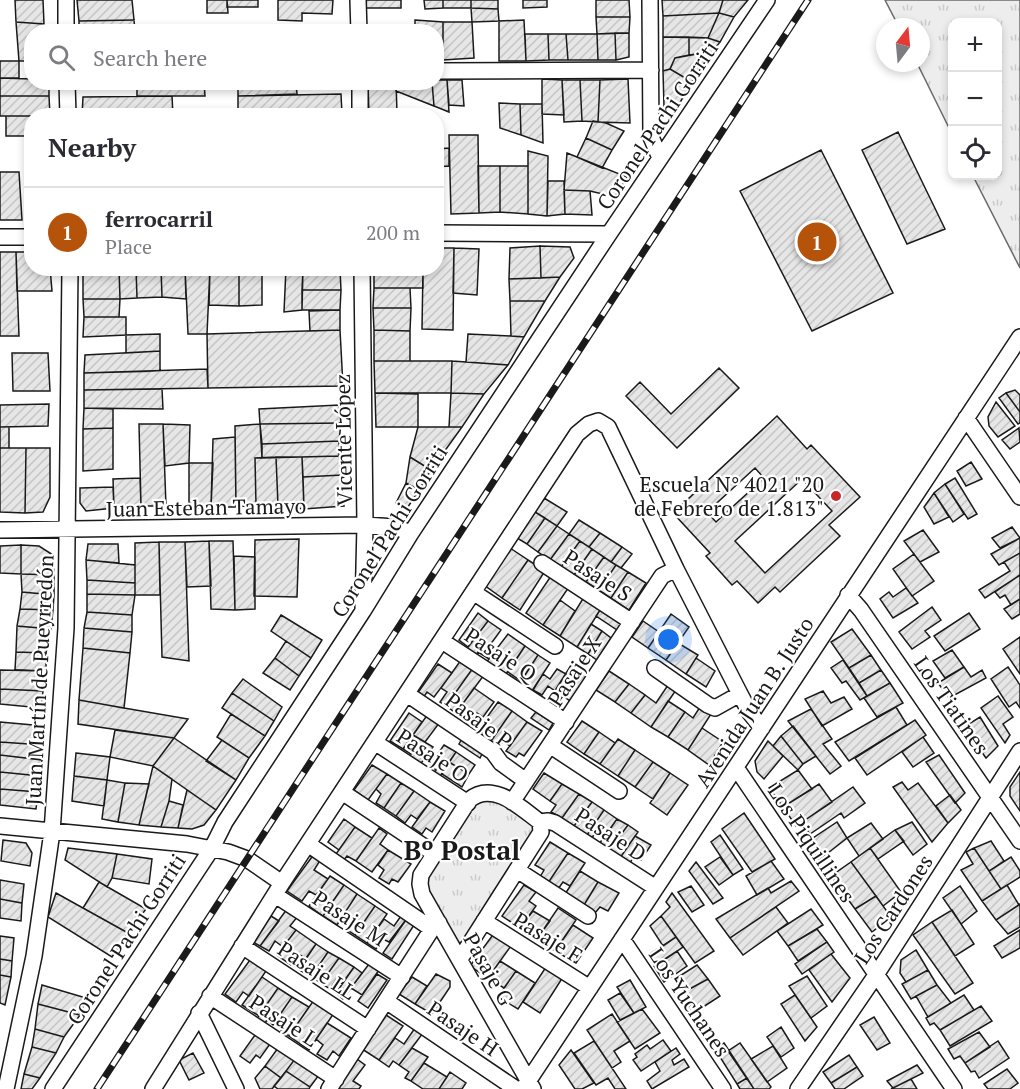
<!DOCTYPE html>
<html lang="en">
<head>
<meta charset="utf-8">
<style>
	body { margin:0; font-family:"PT Serif",serif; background:#f2f2f3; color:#2b2b33 }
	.controls { position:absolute; right:18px; top:18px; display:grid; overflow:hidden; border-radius:12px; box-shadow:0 3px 9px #0003 }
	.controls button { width:54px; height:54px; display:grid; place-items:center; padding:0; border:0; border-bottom:2px solid #e1e1e2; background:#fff; color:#2b2b33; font:30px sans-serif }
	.compass { position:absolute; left:876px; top:18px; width:54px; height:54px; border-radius:50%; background:#fff; box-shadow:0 3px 9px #0003; rotate:16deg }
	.you { position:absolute; left:669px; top:640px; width:21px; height:21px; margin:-15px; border:4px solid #fff; border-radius:50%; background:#1a73e8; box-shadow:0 0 0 9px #1a73e833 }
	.badge { display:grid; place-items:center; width:39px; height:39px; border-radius:50%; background:#b45309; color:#fff; font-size:20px; font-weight:700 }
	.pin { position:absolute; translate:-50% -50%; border:3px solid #fff; box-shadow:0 2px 6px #0006 }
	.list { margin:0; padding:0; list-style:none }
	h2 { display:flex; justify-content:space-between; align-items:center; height:78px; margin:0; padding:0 24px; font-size:26px }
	h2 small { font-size:20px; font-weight:400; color:#7c7c81 }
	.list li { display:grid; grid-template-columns:39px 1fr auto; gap:18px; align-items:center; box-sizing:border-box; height:90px; padding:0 24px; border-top:2px solid #e1e1e2 }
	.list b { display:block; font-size:22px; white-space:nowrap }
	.list p { margin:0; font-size:20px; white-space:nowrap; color:#7c7c81 }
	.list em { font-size:20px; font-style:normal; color:#7c7c81 }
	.icon { flex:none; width:33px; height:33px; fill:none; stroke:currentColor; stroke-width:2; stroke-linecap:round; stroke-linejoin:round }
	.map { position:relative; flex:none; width:1020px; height:1089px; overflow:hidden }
	.search { position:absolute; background:#fff; box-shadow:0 3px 9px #0003; left:24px; top:24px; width:420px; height:66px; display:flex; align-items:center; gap:15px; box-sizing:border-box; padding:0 21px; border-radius:24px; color:#7c7c81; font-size:22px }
	.panel { position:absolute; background:#fff; box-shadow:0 3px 9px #0003; left:24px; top:108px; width:420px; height:168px; border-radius:24px }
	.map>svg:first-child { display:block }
</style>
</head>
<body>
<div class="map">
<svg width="1020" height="1089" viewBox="0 0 1020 1089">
	<defs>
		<pattern id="grass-tufts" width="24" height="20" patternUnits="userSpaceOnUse" patternTransform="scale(1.5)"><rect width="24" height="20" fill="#ededed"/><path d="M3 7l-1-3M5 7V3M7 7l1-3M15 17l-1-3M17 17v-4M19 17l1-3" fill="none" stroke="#cbcbcb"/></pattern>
		<pattern id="building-hatch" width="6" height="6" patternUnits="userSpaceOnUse" patternTransform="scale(1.5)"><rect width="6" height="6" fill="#e6e6e6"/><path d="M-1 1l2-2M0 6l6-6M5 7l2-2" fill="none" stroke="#c5c5c5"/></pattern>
	</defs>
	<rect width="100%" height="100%" fill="#fff"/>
	<path fill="url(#grass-tufts)" stroke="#6a6a6a" stroke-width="1.5" d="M885,0H1020V268L973,176H998V22H952V134L917,63H921V27H899Z
		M482,792L540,822L460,959L421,875Z"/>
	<path fill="url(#building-hatch)" stroke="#1a1a1a" stroke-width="1.5" fill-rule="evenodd" d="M15,0H43L44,24L16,22Z
		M77,0H132L134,20L79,21Z
		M207,0H227L228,13H207Z
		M227,0H258V7H227Z
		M278,0H333L332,14L302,13V21L278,20Z
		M363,0H401V8H364Z
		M424,0H443V8L425,9Z
		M443,0H471V8H443Z
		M471,0H498V9L471,8Z
		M523,0H547V7L523,8Z
		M596,0H629L630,17H596Z
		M662,0H723L719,13L663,16Z
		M723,0H748L734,17L719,13Z
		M471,8L498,9L499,21L472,22Z
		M719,13L734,17L720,42L708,38Z
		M719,13L708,38L663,37V16Z
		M596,17H630L629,33L597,34Z
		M134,20L135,32H79V21Z
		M415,20L443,22V60L436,59V32H415Z
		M524,20L526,61H499V21Z
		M16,22L44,24L45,32H32V61H19Z
		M443,22H472L474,58L443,60Z
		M615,33H629V57L616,60Z
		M615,33L616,60H598L597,34Z
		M525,34H548L549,60L526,61Z
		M548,34H566L568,60H549Z
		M566,34H597L598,60H568Z
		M663,37H689V55L675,58L670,69L663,71Z
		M689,37L708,38L720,42L707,59L697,54L689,55Z
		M697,54L707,59L692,82L670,69L675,58Z
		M0,61H19V78H0Z
		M670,69L692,82L675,111L664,107L663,71Z
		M0,78L32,79V82H49V96H0Z
		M542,79L562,80L564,115L542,114Z
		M628,79L630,123L598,122L600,80Z
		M436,80H447L449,112L434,106L432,82H436Z
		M447,80H462L464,106L449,105Z
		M562,80H580L582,121L564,122Z
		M580,80H600L598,122L582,121Z
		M137,82H204L205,96H137Z
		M238,82H296L297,94L238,96Z
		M368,82H396L397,113L369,115Z
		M396,82H432L434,106L396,91Z
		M341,94L342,114L238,116V96Z
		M0,96H49L50,116H0Z
		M172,96L173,116H82L83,97Z
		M499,103L520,104L521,135L500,128Z
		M520,104H542L543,143L521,135Z
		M6,116H32V136H6Z
		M593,121L606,123L624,131L612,150L586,138Z
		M898,132L945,229L907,244L862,150Z
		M449,135H478L479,213L451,214Z
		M586,138L612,150L602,168L577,157Z
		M449,148V166L436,167V149Z
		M821,150L893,293L812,331L740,191Z
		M528,151L548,156L547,216L528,214Z
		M567,153L627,177L615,197L590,191L564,190Z
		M478,166H500V212L479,213Z
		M500,166H528V214L500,212Z
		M0,172H19L22,220H0Z
		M548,181H564L565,214L547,216Z
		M564,190L590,191L592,215L565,214Z
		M540,246L570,247L574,258L560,277L541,278Z
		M540,246L541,278L509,279L510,248Z
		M436,248H454L453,330L422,329L423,268H436Z
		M454,248L479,249L477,295L453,293Z
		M0,252H16L19,336H0Z
		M16,252H32V268H50L52,291H17Z
		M83,268H119L120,299H83Z
		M119,268H136L137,298L120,299Z
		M136,268H161L162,297L137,298Z
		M161,268H185L186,299L162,297Z
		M185,268H210L207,334H188Z
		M210,268H239V306L209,305Z
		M239,268H262V305L239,306Z
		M303,268L302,310L284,312L286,268Z
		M374,268H423V288H374Z
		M303,270H340L341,290H302Z
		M560,277L545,301H510L509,279Z
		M374,288H410L411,308H373Z
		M302,290H341L340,310H302Z
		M83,299H120L119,317H84Z
		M510,301H545L524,337L511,336Z
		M373,308H411L410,331L374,330Z
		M340,310V330L310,331L309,311Z
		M84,317H126V335L83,337Z
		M340,330L343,386L208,388L207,334Z
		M374,330L410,331V361H374Z
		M160,334V351L126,353V335Z
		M468,334L511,336L524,337L508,365L466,362Z
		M160,351V371L84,373L85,355Z
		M12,353H48L50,391H13Z
		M374,361H452L451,393H375Z
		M452,361L508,365L484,394L451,393Z
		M719,368L739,388L677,448L626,396L640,382L671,414Z
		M207,369L208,388L84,390V373Z
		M162,389L163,409L84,408V390Z
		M1015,390L1020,395V412L1006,393Z
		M375,393L418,394V427H376Z
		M451,393L484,394L462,427H449Z
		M1006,393L1020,412V423L1018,424L999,398Z
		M996,402L1015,426L998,437L989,426L988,417Z
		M49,404L48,426L0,427V405Z
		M339,405L341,423L260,424L259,409Z
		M84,408L113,409V428L83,429Z
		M777,416L807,449L811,445L860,497L829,525L840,536L780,592L775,587L758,603L737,581L732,585L706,556L710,553L673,513ZM755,468L764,478L716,522L707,512ZM802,479L832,511L765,573L735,541Z
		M341,423L339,441L262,444L260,424Z
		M139,424H163L166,506H141Z
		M163,424L190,425L189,463L165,466Z
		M260,424L262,458H255L256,505L236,507L235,426Z
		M0,427H9V448H0Z
		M418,427H462L431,470L410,457Z
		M113,428V469L83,471V429Z
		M1019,428L1020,442L1010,449L1002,440Z
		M235,437L236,507H211L213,439Z
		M339,441V456L262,458V444Z
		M0,448H26L25,513L0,512Z
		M26,448H50V497L43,512L25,513Z
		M339,456L342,475L303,477L302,457Z
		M276,457L278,505H256L255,458Z
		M276,457H302L304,509L278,505Z
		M410,457L431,470L419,490L406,483Z
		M971,462L982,479L966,486L957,471Z
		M189,463H213L211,507L189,509Z
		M342,475L344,506L304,509L303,477Z
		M140,478L141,506L114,508L113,479Z
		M955,478L977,514L968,519L945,484Z
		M406,483L419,490L406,510L396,503Z
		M945,484L964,514L953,522L934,493Z
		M113,487L114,508L86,511L80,503V488Z
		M934,493L949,517L934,524L924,507Z
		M544,498L567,512L557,526L535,512Z
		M535,512L545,518L527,544L517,538Z
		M545,518L557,526L538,552L527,544Z
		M579,520L600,533L589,547L569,534Z
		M557,526L569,534L550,560L538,552Z
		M1012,527L1020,538L1000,548L992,538Z
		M923,530L939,552L920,562L904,541Z
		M600,533L622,547L611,562L589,547Z
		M569,534L580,541L561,567L550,560Z
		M1020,538V553L999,565L991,554Z
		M299,539L297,597L254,596L255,540Z
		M209,541H233L235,610L211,609Z
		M209,541L211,586L187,587L185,542Z
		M580,541L592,549L574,575L561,567Z
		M159,542H185L189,661L162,657Z
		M159,542L160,595H135V543Z
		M88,544H118L119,563L86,560Z
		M21,545V574L0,573V546Z
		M21,545L39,546L53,555L54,575L21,574Z
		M622,547L632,554L621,568L611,562Z
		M510,548L528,560L502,598L484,585Z
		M592,549L604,557L586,582L574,575Z
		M1020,553V575L985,598L979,590L1010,571L1004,562Z
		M914,554L934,581L912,596L893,569Z
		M234,556L255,557V609L235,610Z
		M604,557L616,565L599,590L586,582Z
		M86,560L135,565V583L87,580Z
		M528,560L545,571L520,610L502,598Z
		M616,565L628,572L611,598L599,590Z
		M628,572L646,583L629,610L611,598Z
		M21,574L54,575V595L22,592Z
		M1020,575V599L1011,605L1005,595L1000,598L995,592Z
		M551,576L569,587L543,625L526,613Z
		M87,580L135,583V595L87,594Z
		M906,588L918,603L893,618L880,599L889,592L893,597Z
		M22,592L54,595L53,610L20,609Z
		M87,594L135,595L132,615L87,612Z
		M584,597L602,607L577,647L560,636Z
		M1020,599V614L1012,619L1004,609Z
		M560,600L575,611L560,636L543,625Z
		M602,607L623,621L617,630L596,616Z
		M932,607L941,620L925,631L930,637L912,649L899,632Z
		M20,609L53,610L51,629L17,626Z
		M87,612L132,615V632L84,628Z
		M478,613L488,621L468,647L459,640Z
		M969,613L980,629L945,651L934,636Z
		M671,614L689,627L666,660L648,648Z
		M281,615L322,640L311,658L271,631Z
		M488,621L501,630L490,645L497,649L489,659L478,652L474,657L465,651Z
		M643,621L659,632L648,648L632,637Z
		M591,624L602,631L588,654L577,647Z
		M17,626L51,629L46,653L16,652Z
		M84,628L132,632L130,653L83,648Z
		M852,629L871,655L849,668L831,642Z
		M602,631L611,638L597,660L588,654Z
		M508,634L525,646L504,677L485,664Z
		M1020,637V674L1003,649Z
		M286,641L311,658L299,676L275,658Z
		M678,643L698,655L686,674L666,660Z
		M525,646L538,655L521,681L508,672Z
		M83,648L130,653L124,708L79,700Z
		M952,650L964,667L945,678L933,661Z
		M16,652L46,653V671L15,670Z
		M538,655L550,663L530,694L518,686Z
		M871,655L881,670L859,683L849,668Z
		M275,658L299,676L290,690L263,673Z
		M696,658L715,671L706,687L686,674Z
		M461,660L473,668L446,706L440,702L447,692L441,688Z
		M843,660L867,696L860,700L846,681L842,683L831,668Z
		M573,662L590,673L570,701L563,696L556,705L549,700Z
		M438,664L452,673L434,697L427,692L423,698L417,694Z
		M964,667L971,677L982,670L986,678L949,698L938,683Z
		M1008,667L1020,685V708L1016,702L1009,707L991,679Z
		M473,668L484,675L456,713L446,706Z
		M557,669L566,674L555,691L548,686L542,695L533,690L543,674L550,679Z
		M0,670L46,671L43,691L0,689Z
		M881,670L890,683L867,696L859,683Z
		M609,671L629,684L615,702L596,690Z
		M243,679L282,707L274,721L232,693Z
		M890,683L903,703L877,717L864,698Z
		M629,684L645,695L631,713L615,702Z
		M668,685L676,690L651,727L631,713L645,695L656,703Z
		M474,688L494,702L483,717L477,713L470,722L456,713Z
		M0,689L43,691L41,708L0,704Z
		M823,691L831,703L844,697L852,709L822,726L805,699Z
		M232,693L274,721L265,736L222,708Z
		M998,696L1013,717L1003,724L1010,735L1005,743L981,708Z
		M79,700L124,708L188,719L174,738L78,724Z
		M668,701L685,712L668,737L651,727Z
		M498,702L512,711L491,741L481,734L484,730L480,727Z
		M700,707L711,714L688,750L668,737L685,712L693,718Z
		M896,707L907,725L849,761L835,742Z
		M811,709L832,739L823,744L841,766L830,774L788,721Z
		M512,711L527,722L510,746L503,741L499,747L491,741Z
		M536,712L553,723L549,730L531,718Z
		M409,713L422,722L403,749L390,741Z
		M231,714L265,736L249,758L217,737Z
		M428,714L440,722L425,742L413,735Z
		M980,717L998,746L986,758L964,727Z
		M915,720L926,735L867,775L855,758Z
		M582,721L599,732L584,754L567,742Z
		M0,722L44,726L43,745L0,742Z
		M527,722L542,731L524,756L519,753L516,757L506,751Z
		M793,726L816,756L803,764L781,736Z
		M702,728L723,742L709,765L688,750Z
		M115,730L174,738L153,766L110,757Z
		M599,732L615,743L600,764L584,754Z
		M413,735L433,747L419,766L408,759L411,754L403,749Z
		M781,736L803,764L798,770L773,746Z
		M463,737L484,750L480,758L459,744Z
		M923,737L934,753L913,767L902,752Z
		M174,738L236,780L216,810L153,766Z
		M618,739L635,750L618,776L600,764Z
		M222,740L249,758L236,780L206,761Z
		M768,741L783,756L764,779L757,772L755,761Z
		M0,742L43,745L42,760L0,755Z
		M444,745L456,752L439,778L433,774L436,770L430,765Z
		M635,750L653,762L635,787L618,776Z
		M456,752L475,765L469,774L449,762Z
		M76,753L110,757L107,780L74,776Z
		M0,755L42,760L40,776L0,772Z
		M939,755L965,793L955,803L926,762Z
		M449,762L469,774L462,787L442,774Z
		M653,762L670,773L653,799L635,787Z
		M372,765L387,774L368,800L354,790Z
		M153,766L172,779L169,801L161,827L139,825Z
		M798,770L812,789L783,807L769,788Z
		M0,772L40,776L38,792L0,789Z
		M1020,772V811L1010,796V787Z
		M544,773L562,784L550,801L533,789Z
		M670,773L688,785L667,815L650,803Z
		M387,774L401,783L384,808L376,803L381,794L376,789Z
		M74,776L107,780L104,806L72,801Z
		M107,780L125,783L118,822L102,819Z
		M902,782L908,790L918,783L948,823L932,842L893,787Z
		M125,783L149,784L139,825L118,822Z
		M401,783L414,791L396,816L384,808Z
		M562,784L579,794L562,818L551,812L556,805L550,801Z
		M819,784L832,802L796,826L783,807Z
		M853,787L865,803L844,818L841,813L810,834L801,823Z
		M0,789L38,792L36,809L0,805Z
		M187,790L216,810L204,825L192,829L178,828Z
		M414,791L430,802L417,819L411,815L405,823L396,816Z
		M579,794L592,802L574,826L562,818Z
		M950,795L961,810L948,823L936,806Z
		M169,801L183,805L178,828L161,827Z
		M430,802L445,811L432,832L426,828L422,834L412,827Z
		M592,802L604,810L587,835L574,826Z
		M604,810L617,819L604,838L595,833L592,838L587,835Z
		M744,813L775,859L752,872L722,829Z
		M344,819L355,827L339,850L328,842Z
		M617,819L628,825L609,851L599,844Z
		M837,822L847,838L819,860L814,853L818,851L810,840Z
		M912,822L927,844L913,855L895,830Z
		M871,823L883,839L859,856L847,838Z
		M628,825L638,832L620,858L609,851Z
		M355,827L372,838L356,861L347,856L344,860L336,854Z
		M379,828L387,834L380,844L388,850L372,872L356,861Z
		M895,830L904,841L878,859L870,848Z
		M720,835L743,869L733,875L711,842Z
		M635,836L651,845L641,860L634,856L630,863L620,858Z
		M3,840L26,843L32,853L30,866L1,861Z
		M991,841L1004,861L989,871L974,848Z
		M550,842L568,853L548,883L540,877L544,870L535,865Z
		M68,848L117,854L112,878L107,887L65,860Z
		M870,848L901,892L883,906L851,862Z
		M974,848L1001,889L982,901L961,870L973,864L966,852Z
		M388,850L411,864L398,882L392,879L389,884L379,878L384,870L378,865Z
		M568,853L585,863L570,886L563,882L558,889L548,883Z
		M117,854L152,859L149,884L112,878Z
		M314,854L321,859L314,870L328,879L316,895L309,891L302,901L287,891Z
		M720,857L733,875L719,885L705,867Z
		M1011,857L1020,871V877L1001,889L989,871Z
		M771,861L784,879L757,895L746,876Z
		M696,862L723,898L713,904L689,871Z
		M851,862L876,896L855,909L831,876Z
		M580,871L598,882L584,905L565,894Z
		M330,876L344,885L323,916L309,906Z
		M0,880L24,884L22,903L0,899Z
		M791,881L799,891L730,938L716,919L768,888L771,893Z
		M99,882L146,909L128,933L83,908Z
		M598,882L619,893L608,911L600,907L595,913L584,905Z
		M344,885L357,894L337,925L323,916Z
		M524,885L536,892L529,901L536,906L520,928L502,916Z
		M1007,885L1019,905L996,920L982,901Z
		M691,886L704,905L692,912L678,892Z
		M960,886L977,911L961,924L943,898Z
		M56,893L128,933L112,957L48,917Z
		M672,893L714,951L695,963L661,916L670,907L666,902Z
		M357,894L375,906L355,935L346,929L352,920L344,914Z
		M876,896L891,917L872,932L855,909Z
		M0,899L22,903L21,921L0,918Z
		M1020,904V927L1008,934L996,920Z
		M375,906L387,914L367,943L355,935Z
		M776,907L788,923L743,955L730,938Z
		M558,908L576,920L555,951L537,939Z
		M287,909L298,916L290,926L296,930L283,947L275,941L269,951L260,946Z
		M811,909L823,925L788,946L777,931Z
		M952,910L974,944L955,956L932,922Z
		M533,911L550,921L537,939L520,928Z
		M403,913L408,917L389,942L383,939L376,949L367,943L384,919L394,926Z
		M271,916L279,921L260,946L253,942Z
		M661,916L676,937L663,946L650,926Z
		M408,917L416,922L392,959L383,953Z
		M932,922L973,983L955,994L913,935Z
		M573,925L593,938L576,963L555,951Z
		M817,929L827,942L798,961L788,946Z
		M296,930L316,944L306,959L299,954L291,965L277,955Z
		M1020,930V948L1002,958L994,946Z
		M495,932L513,943L488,978L470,966Z
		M0,936L14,938L12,961L0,959Z
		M676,937L683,947L657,965L650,954Z
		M827,942L834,952L802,974L795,964Z
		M316,944L328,952L311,977L298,969Z
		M916,950L928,970L906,982L900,973L901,960Z
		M677,951L687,966L664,982L654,966Z
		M328,952L339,958L321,983L311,977Z
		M831,954L850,978L832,1002L809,970Z
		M339,958L354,967L342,984L336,980L330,989L321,983Z
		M0,959L12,961L11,977L0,975Z
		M250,960L266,971L249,996L243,992L236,1002L225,994Z
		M500,961L516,971L504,988L488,978Z
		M369,964L379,970L362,995L351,988Z
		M697,965L708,979L684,992L675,979Z
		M354,967L362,973L343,999L336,993Z
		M546,967L563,977L540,1013L523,1002Z
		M928,970L937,985L911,999L902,984Z
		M516,971L535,983L518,1009L498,997Z
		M377,974L387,980L368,1008L358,1001Z
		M436,974L450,981V987L432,1014L415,1004Z
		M0,975L11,977L5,1005L0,1003Z
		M807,976L827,1006L811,1018L789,986Z
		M262,977L278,988L259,1016L242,1005Z
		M412,977L427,986L415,1004L399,994Z
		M708,979L720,996L691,1015L686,1008L692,1004L684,992Z
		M630,980L646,1007L634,1013L617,987Z
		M42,985L86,998L80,1015L38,1004Z
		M937,985L951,1003L928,1017L916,996Z
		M278,988L292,997L273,1025L267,1020L264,1025L256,1020Z
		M620,993L634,1013L620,1020L608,1000Z
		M795,995L817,1027L805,1041L781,1004Z
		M964,995L974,1010L940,1030L934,1023L930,1025L926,1018Z
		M292,997L309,1007L289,1036L281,1031L287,1021L279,1016Z
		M314,1000L334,1013L309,1050L289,1036Z
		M38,1004L80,1015L64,1037L35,1029Z
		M981,1006L992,1021L950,1046L940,1030Z
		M642,1009L660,1033L635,1049L617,1022Z
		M612,1014L630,1041L614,1051L621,1062L612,1068L587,1030Z
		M386,1015L403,1026L379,1060L362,1049Z
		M874,1017L890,1043L877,1050L860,1025Z
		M327,1023L351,1038L339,1056L333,1051L327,1060L317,1054L323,1045L316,1039Z
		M781,1027L794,1048L781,1057L767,1037Z
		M415,1028L423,1033L399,1065L393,1061L389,1067L379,1060L395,1038L404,1044Z
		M35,1029L64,1037L56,1053L32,1047Z
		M979,1032L990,1047L965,1063L960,1056L954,1059L948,1049Z
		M255,1035L270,1044L260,1058L256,1055L250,1063L240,1056Z
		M663,1040L671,1051L641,1071L633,1060L637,1057L635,1054L647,1045L650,1049Z
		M594,1041L626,1089H615L608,1078L596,1085L574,1053Z
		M998,1041L1009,1058L979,1078L975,1071L971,1072L965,1063Z
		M724,1043L747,1078L737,1084L715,1049Z
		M740,1043L771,1087L769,1089H754L728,1051Z
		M773,1046L787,1068L767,1082L751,1059Z
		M32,1047L56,1053L40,1078L24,1074Z
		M278,1048L295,1059L281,1078L265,1066Z
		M412,1048L428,1057L411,1081L405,1078L409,1072L399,1065Z
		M676,1048L680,1054L672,1060L674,1065L684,1059L689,1067L652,1089L647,1081L660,1071L655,1062Z
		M571,1050L594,1083L582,1089H575L559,1065Z
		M193,1053L204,1073L189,1080L179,1060Z
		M849,1055L857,1067L831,1083L823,1072Z
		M295,1059L319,1075L310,1087L286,1071Z
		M357,1059L365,1065L353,1081L361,1086L359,1089H336Z
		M424,1063L447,1077L439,1089H423L411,1081Z
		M917,1065L923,1073L893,1088L887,1081Z
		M265,1066L281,1078L272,1089H260L255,1078Z
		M857,1067L863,1076L844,1089H835L831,1083Z
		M1007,1069L1018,1083L1010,1089H988L984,1084Z
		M286,1071L310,1087L309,1089H278L274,1086Z
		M450,1072L466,1083L462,1089H439Z
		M24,1074L40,1078L32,1089H21Z
		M747,1078L754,1089H740L737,1084Z
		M911,1079L917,1089H891Z"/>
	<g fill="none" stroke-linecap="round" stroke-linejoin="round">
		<defs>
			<path id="minor" d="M66,0V32
				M358,0L359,32
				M650,0L651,137L660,158
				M436,71L651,70
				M67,82L68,116
				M360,82V116
				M436,233L609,234
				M0,237H32
				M362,268L365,525L363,610
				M966,418L1020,497
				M0,530L365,525L395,527L411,533
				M542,563L632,622
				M473,592L555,646
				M848,595L861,610L1020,841
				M442,641L566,722
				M655,668L708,705L715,708L740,694
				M407,694L493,752L501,763L526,781
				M376,743L468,803
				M551,746L619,791
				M737,769L954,1089
				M342,792L435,854
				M512,802L662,576L676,569
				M540,822L548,821L555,823L656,888
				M0,826L187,844L228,852L247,859L282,883
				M308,844L432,929
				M517,870L588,916
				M275,895L402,977
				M484,921L590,988
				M622,939L723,1089
				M242,946L368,1029
				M460,959L541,832L540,822C521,808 493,780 469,800L421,875L420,884L422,894L533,1089
				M210,996L336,1079
				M386,1001L516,1089
				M199,1013L236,1089
				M6,1089L34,956L52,832L66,628L70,268
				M53,1089L212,848L225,822L363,611L411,533L609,234L767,0
				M153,1089L282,883L577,434L589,424L598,421L608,427L676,569L740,694L750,713L762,728
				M329,1089L432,929L439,923
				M523,1089L1020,337
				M798,1089L876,975L1020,751"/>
		</defs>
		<use href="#minor" stroke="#1a1a1a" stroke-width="18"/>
		<use href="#minor" stroke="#fff" stroke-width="15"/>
		<defs>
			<path id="rail" d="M97,1089L808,0"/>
		</defs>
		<use href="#rail" stroke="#1a1a1a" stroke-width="7"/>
		<use href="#rail" stroke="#fff" stroke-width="4.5" stroke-dasharray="14" stroke-linecap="butt"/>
	</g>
	<circle fill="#c62828" stroke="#fff" stroke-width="2" cx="836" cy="496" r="6"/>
	<g text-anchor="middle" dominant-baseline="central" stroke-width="4.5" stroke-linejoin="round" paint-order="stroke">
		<g font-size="21" fill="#1a1a1a" stroke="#fff">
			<text transform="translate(657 125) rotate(-56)">Coronel Pachi Gorriti</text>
			<text transform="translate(343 440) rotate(-91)">Vicente López</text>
			<text transform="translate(206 507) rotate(-1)">Juan Esteban Tamayo</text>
			<text transform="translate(389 531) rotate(-58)">Coronel Pachi Gorriti</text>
			<text transform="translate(598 575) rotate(33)">Pasaje S</text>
			<text transform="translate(501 654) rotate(33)">Pasaje Q</text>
			<text transform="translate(574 671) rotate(-57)">Pasaje X</text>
			<text transform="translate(39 680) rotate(-87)">Juan Martín de Pueyrredón</text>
			<text transform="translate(754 702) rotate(-57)">Avenida Juan B. Justo</text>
			<text transform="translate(952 705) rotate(55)">Los Tiatines</text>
			<text transform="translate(479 720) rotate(37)">Pasaje P</text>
			<text transform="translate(433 755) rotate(33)">Pasaje O</text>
			<text transform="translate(611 834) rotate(33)">Pasaje D</text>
			<text transform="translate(812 843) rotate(56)">Los Piquillines</text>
			<text transform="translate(893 909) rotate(-57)">Los Cardones</text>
			<text transform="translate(350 918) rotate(33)">Pasaje M</text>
			<text transform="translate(548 937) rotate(32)">Pasaje F</text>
			<text transform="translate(126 939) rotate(-57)">Coronel Pachi Gorriti</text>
			<text transform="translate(489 969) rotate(61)">Pasaje G</text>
			<text transform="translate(317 970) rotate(33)">Pasaje LL</text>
			<text transform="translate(690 1002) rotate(56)">Los Yuchanes</text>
			<text transform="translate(284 1020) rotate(33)">Pasaje L</text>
			<text transform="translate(463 1028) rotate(34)">Pasaje H</text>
		</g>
		<g font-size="21" fill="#1a1a1a" stroke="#fff" text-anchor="end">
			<text x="824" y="484">Escuela N° 4021 "20<tspan x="824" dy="24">de Febrero de 1.813"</tspan></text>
		</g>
		<g font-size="27" font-weight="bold" fill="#1a1a1a" stroke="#fff">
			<text x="462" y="850">Bº Postal</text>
		</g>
	</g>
</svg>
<div class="controls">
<button>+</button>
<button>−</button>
<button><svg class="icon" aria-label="locate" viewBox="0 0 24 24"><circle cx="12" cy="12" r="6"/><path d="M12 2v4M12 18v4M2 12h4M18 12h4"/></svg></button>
</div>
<svg class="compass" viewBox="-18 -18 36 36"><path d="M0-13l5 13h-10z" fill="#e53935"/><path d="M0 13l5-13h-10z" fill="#7c7c81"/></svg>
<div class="you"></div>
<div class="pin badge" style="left:817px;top:242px">1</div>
<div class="search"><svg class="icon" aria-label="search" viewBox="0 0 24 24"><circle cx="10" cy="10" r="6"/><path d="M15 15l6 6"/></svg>Search here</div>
<section class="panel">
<h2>Nearby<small></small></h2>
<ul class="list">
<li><span class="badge">1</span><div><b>ferrocarril</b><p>Place</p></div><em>200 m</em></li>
</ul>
</section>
</div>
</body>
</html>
